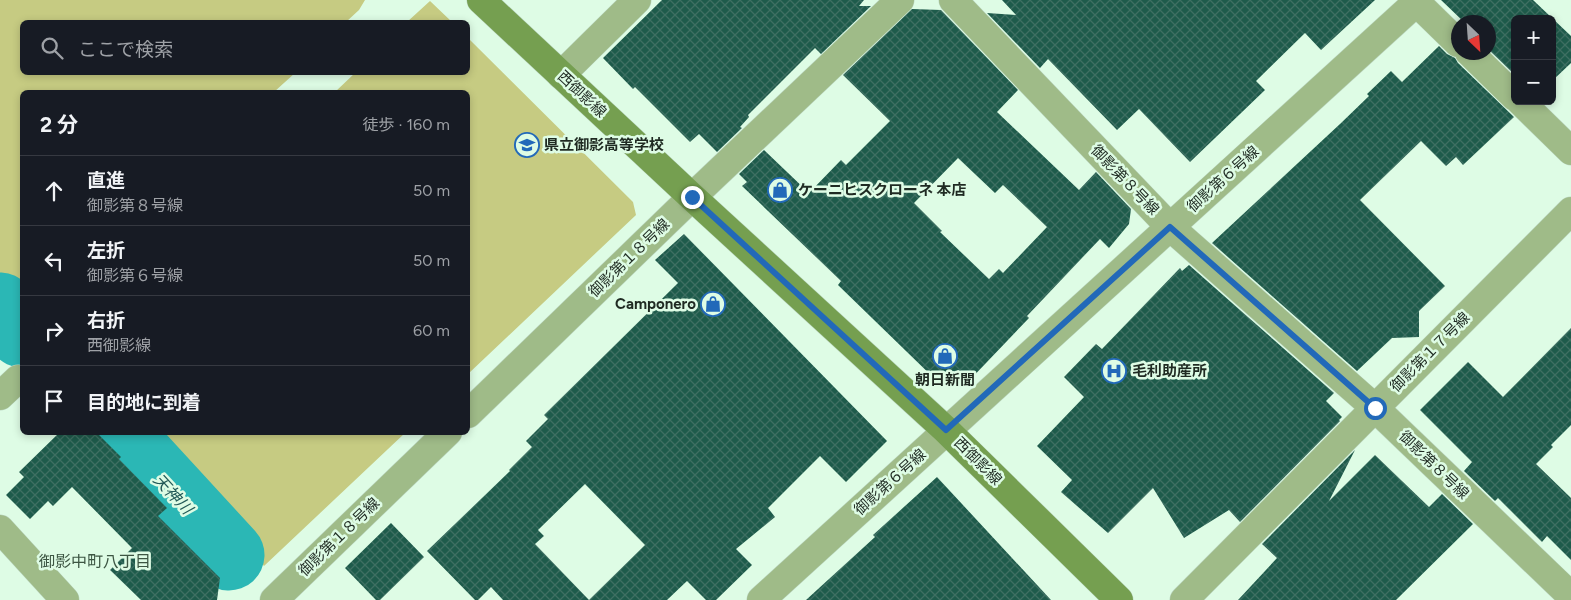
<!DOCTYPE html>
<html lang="ja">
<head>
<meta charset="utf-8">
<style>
	body { margin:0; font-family:Figtree,"Noto Sans JP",sans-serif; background:#242831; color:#f1f3f6 }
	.controls { position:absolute; right:15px; top:15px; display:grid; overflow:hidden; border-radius:8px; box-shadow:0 2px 8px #0003 }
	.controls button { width:45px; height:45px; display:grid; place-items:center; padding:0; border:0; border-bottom:1px solid #363941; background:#171b24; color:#f1f3f6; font:25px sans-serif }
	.compass { position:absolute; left:1451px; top:15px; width:45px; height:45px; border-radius:50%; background:#171b24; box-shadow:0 2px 8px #0003; rotate:155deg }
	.stop { position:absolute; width:15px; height:15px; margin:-11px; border:4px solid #2269b9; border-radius:50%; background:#fff }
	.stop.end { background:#2269b9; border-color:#fff; box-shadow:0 1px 5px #0008 }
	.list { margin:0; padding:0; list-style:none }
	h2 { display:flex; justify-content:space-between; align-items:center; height:65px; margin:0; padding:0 20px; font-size:21px }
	h2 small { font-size:16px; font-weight:400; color:#9ea1a6 }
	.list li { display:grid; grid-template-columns:32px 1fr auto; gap:15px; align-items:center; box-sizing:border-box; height:70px; padding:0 20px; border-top:1px solid #363941 }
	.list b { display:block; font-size:19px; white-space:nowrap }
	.list p { margin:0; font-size:16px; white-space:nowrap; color:#9ea1a6 }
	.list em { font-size:16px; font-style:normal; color:#9ea1a6 }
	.icon { flex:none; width:28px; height:28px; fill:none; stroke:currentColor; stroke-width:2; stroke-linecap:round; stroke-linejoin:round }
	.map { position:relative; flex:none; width:1571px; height:600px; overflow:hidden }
	.search { position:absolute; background:#171b24; box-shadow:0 2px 8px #0003; left:20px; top:20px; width:450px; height:55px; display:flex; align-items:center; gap:12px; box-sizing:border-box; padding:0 18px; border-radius:8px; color:#9ea1a6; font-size:19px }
	.panel { position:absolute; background:#171b24; box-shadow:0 2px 8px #0003; left:20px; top:90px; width:450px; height:345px; border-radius:8px }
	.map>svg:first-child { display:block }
</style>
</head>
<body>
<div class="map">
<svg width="1571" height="600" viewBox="0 0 1571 600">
	<defs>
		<pattern id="building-cross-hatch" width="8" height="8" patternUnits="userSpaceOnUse" patternTransform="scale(1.25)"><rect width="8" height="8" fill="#1e5b4b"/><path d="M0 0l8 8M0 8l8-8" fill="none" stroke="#3e6f62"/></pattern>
	</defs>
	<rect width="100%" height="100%" fill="#defce5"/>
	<path fill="#c6cb82" d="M0,0H365L359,10L346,22H22V72L295,73L274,92H22V302L0,278Z
		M430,1L452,22H407Z
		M468,38L633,202L636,215L468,374V92H335L355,73L468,72Z
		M146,433H405L264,566Z"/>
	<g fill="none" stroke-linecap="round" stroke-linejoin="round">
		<path stroke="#2bb7b5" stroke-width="71" d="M0,308L22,332
			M116,432L229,555"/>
	</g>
	<path fill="url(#building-cross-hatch)" fill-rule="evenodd" d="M662,0H864L859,6H871L821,54L815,48L748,115L749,117L740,127L742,128L717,152L699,134L690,142L635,87L633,89L603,58Z
		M1002,0H1375L1321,50L1305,33L1256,81L1265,90L1190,162L1139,109L1117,130L1048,59L1040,68L987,13L1016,15Z
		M1441,0H1533L1571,36V63L1552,81V19H1515V75L1488,49V22H1464Z
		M912,9L941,10L1018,90L997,112L1079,190L1096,172L1131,209L1129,224L1109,248L1100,239L1027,316L1029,318L966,384L952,388L940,384L838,285L841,281L742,186L747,182L739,174L764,150L809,193L841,160L846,165L890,121L843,75ZM958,158L995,193L1003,185L1047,227L1003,273L999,269L989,279L940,232L942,231L914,203Z
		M1439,46L1447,54L1455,58L1458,63L1514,117L1463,165L1456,157L1446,166L1421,141L1360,200L1445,286L1419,311V337L1392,338L1357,371L1212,243L1340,124L1369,96L1367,94L1391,71L1402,82Z
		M684,234L887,441L846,482L820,456L768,508L775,517L736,549L752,565L716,600H706L687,581L667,600H503L491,587L478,600H475L427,551L510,471L509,470L532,447L526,441L548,419L544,415L678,283L655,260ZM585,484L645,545L589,600L535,544L544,536L538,530Z
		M1189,265L1334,393L1326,401L1342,417L1339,420L1340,421L1240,522L1229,510L1184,538L1153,488L1108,533L1061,492L1072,480L1037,446L1084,397L1064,377L1096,344L1102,349L1180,268L1182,271Z
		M1571,328V425L1551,445L1553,447L1536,464L1571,498V560L1547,536L1542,542L1498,498L1495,501L1464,471L1472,462L1420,410L1468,362L1503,397Z
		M60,432H96L121,457L119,459L167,508L158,516L220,578L217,600H141L110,570L132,548L72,487L53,506L48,501L30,519L6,495L24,477L19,472Z
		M1355,450L1329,501L1375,455L1429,507L1442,494L1473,524L1396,600H1238L1277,558L1262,544Z
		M937,477L1051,600H806L875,537L873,535Z
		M391,523L424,557L380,600H376L345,568Z"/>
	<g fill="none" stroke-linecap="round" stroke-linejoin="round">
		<defs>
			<path id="street" d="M953,0L1170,227L1375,408L1571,596
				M1414,0L1458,43
				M1469,52L1515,97
				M561,75L637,0
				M1520,101L1571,151
				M0,396L18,379
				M468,414L692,197L900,0
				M0,529L65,600
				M274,600L448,432
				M761,600L1419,0
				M1184,600L1571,211"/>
			<path id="secondary" d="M481,0L692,197L946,430L1119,600"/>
		</defs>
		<use href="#street" stroke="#bcd6c2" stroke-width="29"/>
		<use href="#secondary" stroke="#bcd6c2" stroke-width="29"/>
		<use href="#street" stroke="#9fbb88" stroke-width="28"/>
		<use href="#secondary" stroke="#759f50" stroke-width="28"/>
	</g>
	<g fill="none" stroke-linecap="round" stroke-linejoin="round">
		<path stroke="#2269b9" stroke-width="6" d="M692,197L946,430L1170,227L1375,408"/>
	</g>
	<defs>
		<symbol id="school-ring" viewBox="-11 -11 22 22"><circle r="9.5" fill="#defce5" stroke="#2269b9" stroke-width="1.5"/><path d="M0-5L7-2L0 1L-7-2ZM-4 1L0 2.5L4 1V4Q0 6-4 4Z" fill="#2269b9"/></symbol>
		<symbol id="shop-ring" viewBox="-11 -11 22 22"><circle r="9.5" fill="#defce5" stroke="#2269b9" stroke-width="1.5"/><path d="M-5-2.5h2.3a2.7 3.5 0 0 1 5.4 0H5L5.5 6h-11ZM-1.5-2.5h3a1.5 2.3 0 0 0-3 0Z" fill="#2269b9"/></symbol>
		<symbol id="hospital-ring" viewBox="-11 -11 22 22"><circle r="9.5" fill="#defce5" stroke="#2269b9" stroke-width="1.5"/><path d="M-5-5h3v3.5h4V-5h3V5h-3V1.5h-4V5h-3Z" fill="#2269b9"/></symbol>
	</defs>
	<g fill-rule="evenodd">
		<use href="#school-ring" x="513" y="131" width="28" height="28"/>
		<use href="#shop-ring" x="766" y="176" width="28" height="28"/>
		<use href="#shop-ring" x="699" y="290" width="28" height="28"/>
		<use href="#shop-ring" x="931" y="342" width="28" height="28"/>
		<use href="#hospital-ring" x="1100" y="357" width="28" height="28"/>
	</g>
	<g text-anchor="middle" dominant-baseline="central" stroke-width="5" stroke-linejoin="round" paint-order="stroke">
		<g font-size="15" fill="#1f2a22" stroke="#defce5">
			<text transform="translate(582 94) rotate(43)">西御影線</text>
			<text transform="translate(1223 179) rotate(-42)">御影第６号線</text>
			<text transform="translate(1125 180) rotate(46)">御影第８号線</text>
			<text transform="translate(629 258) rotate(-44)">御影第１８号線</text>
			<text transform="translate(1430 352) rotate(-45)">御影第１７号線</text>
			<text transform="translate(978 461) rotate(45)">西御影線</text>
			<text transform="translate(1434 465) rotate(44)">御影第８号線</text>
			<text transform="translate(890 482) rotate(-42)">御影第６号線</text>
			<text transform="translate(339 537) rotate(-44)">御影第１８号線</text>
		</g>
		<g font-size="15" font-weight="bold" fill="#1f2a22" stroke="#defce5" text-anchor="start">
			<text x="544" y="145">県立御影高等学校</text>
			<text x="798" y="190">ケーニヒスクローネ 本店</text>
			<text x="696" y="304" text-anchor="end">Camponero</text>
			<text x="1132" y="371">毛利助産所</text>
			<text x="945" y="380" text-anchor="middle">朝日新聞</text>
		</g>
		<g font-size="16" font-style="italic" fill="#235a58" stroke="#defce5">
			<text transform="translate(173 494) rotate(47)">天神川</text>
		</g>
		<g font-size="16" fill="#3d5643" stroke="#defce5">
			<text x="95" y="561">御影中町八丁目</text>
		</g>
	</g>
</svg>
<div class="controls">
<button>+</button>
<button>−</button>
</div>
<svg class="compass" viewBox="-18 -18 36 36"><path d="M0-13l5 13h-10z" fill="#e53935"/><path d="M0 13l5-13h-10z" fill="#9ea1a6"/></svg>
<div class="stop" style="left:1375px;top:408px"></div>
<div class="stop end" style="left:692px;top:197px"></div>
<div class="search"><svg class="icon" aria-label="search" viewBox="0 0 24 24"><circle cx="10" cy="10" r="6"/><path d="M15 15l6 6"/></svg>ここで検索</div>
<section class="panel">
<h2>2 分<small>徒歩 · 160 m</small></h2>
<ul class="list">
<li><svg class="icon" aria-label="ahead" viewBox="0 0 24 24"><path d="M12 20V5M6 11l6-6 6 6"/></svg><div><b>直進</b><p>御影第８号線</p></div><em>50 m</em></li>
<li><svg class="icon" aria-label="left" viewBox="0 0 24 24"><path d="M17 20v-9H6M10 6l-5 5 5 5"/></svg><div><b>左折</b><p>御影第６号線</p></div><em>50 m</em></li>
<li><svg class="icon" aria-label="right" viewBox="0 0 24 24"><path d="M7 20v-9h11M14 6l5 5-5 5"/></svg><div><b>右折</b><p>西御影線</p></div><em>60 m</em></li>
<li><svg class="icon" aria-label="arrive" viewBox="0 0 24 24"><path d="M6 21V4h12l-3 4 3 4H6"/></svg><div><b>目的地に到着</b></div></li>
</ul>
</section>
</div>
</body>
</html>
